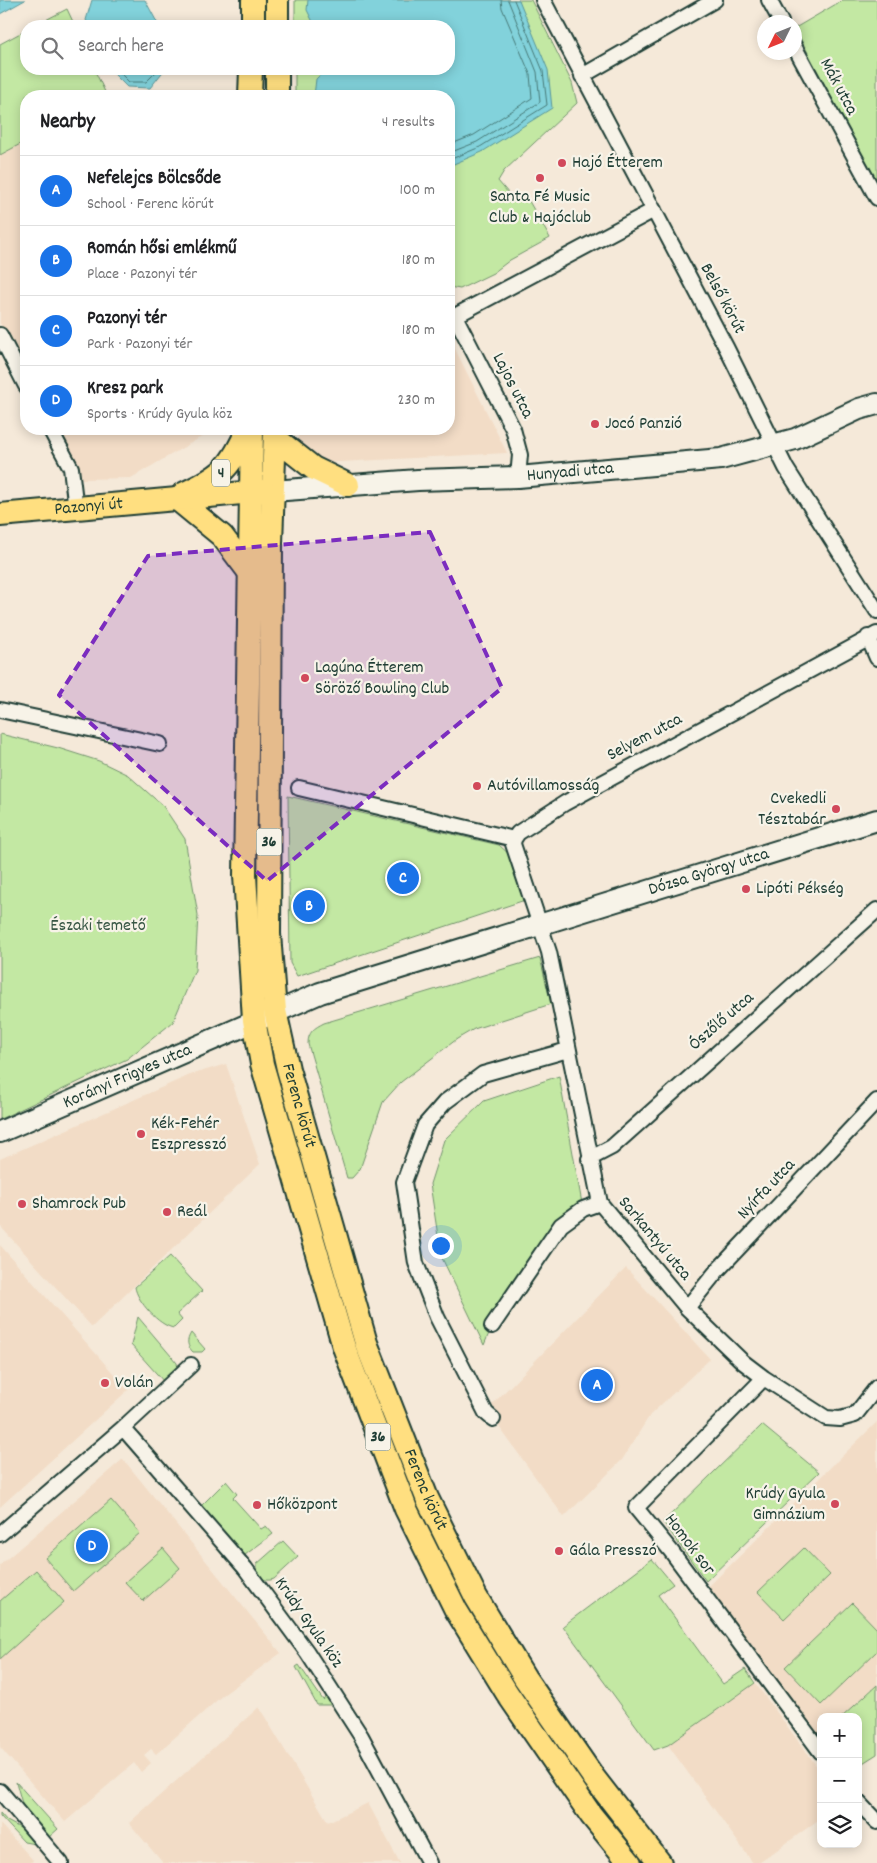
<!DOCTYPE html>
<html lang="en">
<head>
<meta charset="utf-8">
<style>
	body { margin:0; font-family:Dekko,sans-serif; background:#f6f6f6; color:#202124 }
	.controls { position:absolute; right:15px; bottom:15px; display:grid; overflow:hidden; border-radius:10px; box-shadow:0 2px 12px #0003 }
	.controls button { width:45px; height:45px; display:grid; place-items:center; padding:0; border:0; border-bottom:1px solid #e0e0e0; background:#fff; color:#202124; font:25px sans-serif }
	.compass { position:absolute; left:757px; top:15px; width:45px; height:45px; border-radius:50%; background:#fff; box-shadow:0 2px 12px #0003; rotate:227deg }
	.you { position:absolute; left:440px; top:1245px; width:18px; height:18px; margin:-12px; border:4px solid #fff; border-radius:50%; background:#1a73e8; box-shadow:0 0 0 8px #1a73e833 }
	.badge { display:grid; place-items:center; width:32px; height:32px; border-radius:50%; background:#1a73e8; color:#fff; font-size:16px; font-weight:700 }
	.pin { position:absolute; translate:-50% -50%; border:2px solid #fff; box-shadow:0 1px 5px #0006 }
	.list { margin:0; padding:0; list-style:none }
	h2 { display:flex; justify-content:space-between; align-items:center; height:65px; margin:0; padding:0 20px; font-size:21px }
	h2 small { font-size:16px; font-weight:400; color:#757577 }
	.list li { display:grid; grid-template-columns:32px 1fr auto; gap:15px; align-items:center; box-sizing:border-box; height:70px; padding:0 20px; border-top:1px solid #e0e0e0 }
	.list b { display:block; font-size:19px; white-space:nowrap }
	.list p { margin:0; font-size:16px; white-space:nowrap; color:#757577 }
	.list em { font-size:16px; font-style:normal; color:#757577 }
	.icon { flex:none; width:28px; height:28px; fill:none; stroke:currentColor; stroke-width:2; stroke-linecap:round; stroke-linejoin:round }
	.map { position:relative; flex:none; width:877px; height:1863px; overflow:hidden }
	.search { position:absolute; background:#fff; box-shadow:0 2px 12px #0003; left:20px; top:20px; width:435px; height:55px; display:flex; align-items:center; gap:12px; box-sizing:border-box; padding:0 18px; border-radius:20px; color:#757577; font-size:19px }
	.panel { position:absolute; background:#fff; box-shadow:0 2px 12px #0003; left:20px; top:90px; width:435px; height:345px; border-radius:20px }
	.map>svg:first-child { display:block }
</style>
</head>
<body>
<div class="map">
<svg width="877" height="1863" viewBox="0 0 877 1863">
	<rect width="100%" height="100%" fill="#f5e9d9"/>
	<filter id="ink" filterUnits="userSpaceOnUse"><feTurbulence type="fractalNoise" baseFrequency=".02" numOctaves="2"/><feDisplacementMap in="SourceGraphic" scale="10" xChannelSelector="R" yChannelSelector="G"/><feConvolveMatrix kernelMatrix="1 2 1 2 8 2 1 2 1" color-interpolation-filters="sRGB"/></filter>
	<g filter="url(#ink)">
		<path fill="#f2dcc6" d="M26,141V372L0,323V155Z
			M449,337L507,453L321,463L298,444V429H449Z
			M56,429H215L131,478L82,479Z
			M226,1064L260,1164L92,1327L0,1226V1159L190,1075Z
			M0,1245L128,1390L0,1507Z
			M626,1268L710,1359L650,1415L622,1460L564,1517L487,1410Z
			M877,1422V1685L842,1717H821V1735L819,1737L708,1587Z
			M123,1459L281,1653L223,1695L156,1754L151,1749L144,1755L151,1763L141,1772L134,1763L65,1822L0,1747V1565Z
			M755,1683L821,1772V1818L759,1863H753L668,1745Z
			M259,1707L328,1822L368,1803L400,1863H163L129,1823Z
			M0,1824L33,1860L31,1863H0Z"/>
		<path fill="#c3e8a3" stroke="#71926c" d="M295,0H531L572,83L577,103L504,171L498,181L515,201L526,196L550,238L510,260L493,273L460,289L449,287V96H295V69H449V26H295Z
			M843,0H877V185L795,28Z
			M67,9L75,26H34Z
			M26,30V69H94L107,96H26V141L0,155V44Z
			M0,734L58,748L99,761L128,775L163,806L185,839L198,915L195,970L173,1022L127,1059L0,1119Z
			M288,796L499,845L510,855L525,900L297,976L290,963Z
			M540,958L551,1004L474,1029L457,1039L401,1082L383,1102L360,1169L352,1178H347L308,1044C308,1032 314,1028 324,1023Z
			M559,1076L583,1209L561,1225L492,1326L484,1345L441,1256L430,1184L444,1140L484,1101Z
			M170,1256L202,1291L177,1314L182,1320L174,1328C159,1326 137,1301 135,1287Z
			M138,1317L177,1363L178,1371L165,1383L131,1345Z
			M191,1333L205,1349L202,1352H193C187,1346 186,1341 191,1333Z
			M762,1425L819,1472L706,1581L663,1522Z
			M226,1481L237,1494L233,1498L261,1529L266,1526L273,1534L245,1555L241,1554L201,1506Z
			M111,1500L140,1533L73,1591L45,1558Z
			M283,1541L298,1557L274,1579C263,1583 256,1576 257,1564Z
			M163,1548L180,1568L143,1601L125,1582Z
			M804,1548L830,1575L784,1619L758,1592Z
			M652,1559L673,1584L658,1595L723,1684L745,1669L755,1683L668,1745L654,1750L563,1626Z
			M36,1570L64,1602L0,1659V1601Z
			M852,1603L877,1629V1651L821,1705L785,1667Z
			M299,1665L323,1700L330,1694L334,1703L332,1705H317L296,1667Z
			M877,1685V1754L858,1766V1717H842Z
			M16,1782L58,1829L49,1837L23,1807Z
			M0,1813L7,1821L22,1829L35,1844L24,1842L0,1816Z"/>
		<path fill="#82d2db" stroke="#5a9698" d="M0,0H25L0,14Z
			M92,0H145L159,26H89L86,20Z
			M308,0H519L548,70L552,108L482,152L449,166V96H314L316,79L326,69H449V26H315L307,10Z
			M109,69H165L150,88L127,87Z"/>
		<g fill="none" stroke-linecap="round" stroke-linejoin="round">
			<path stroke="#477977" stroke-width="1" d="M116,69L129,82H146L159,69
				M449,145L474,135L532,98L530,74L502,8L501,0
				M449,153L477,142L540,102L537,72L508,0
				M449,160L480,147L547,105L543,71L514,0"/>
			<defs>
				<path id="street" d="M543,0L727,349L786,468L877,611
					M769,0L781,22
					M794,46L877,198
					M582,76L715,0
					M0,335L26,386
					M50,429L71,468L76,509
					M518,477L520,455L513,429L455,316L654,210
					M877,634L565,803L518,833L514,839L513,844L549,952L600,1203L687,1308L743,1362L764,1378L826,1418L840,1419L855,1415L877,1387
					M868,637L877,658
					M0,710L160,744
					M299,788L514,839
					M589,1159L612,1147L877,910
					M687,1308L716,1272L877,1101
					M492,1326L561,1225L583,1209L600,1203
					M764,1378L636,1508L671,1551L821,1752
					M493,1419L486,1413L437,1317L416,1263L404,1182L425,1125L445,1102L483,1074L568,1050
					M123,1428L245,1568L307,1652L361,1736L429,1863
					M0,1534L123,1428L191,1365
					M0,1791L61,1863
					M858,1802L877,1822"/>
				<g id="secondary">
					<path id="s1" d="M273,491L418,480L518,477L721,459L795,439L859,409L877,404"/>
					<path id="s2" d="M0,1132L320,993L877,820"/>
				</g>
				<g id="primary">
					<path d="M253,26V0"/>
					<path d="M277,26V0"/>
					<path d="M250,96L251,69"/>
					<path d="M277,96V69"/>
					<path d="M252,429L245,875L254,1020L262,1064L344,1347L406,1509L456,1610L507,1693L591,1815L630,1863"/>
					<path id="s3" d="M275,429L271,543L269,934L275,1011L288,1069L366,1343L427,1498L476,1597L525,1678L594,1778L660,1863"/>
					<path d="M275,438L313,468L348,485"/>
					<path d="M183,494C222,476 231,468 248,429"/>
					<path d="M177,499L222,536L250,573"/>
					<path id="s4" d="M0,515L265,491"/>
				</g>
			</defs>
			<use href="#street" stroke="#1f3d34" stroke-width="18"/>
			<use href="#secondary" stroke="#1f3d34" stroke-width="24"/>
			<use href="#primary" stroke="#1f3d34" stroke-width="26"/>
			<use href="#street" stroke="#f7f3e8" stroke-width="14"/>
			<use href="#secondary" stroke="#f7f3e8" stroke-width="20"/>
			<use href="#primary" stroke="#ffdf80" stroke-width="22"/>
		</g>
	</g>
	<path fill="#7b2cbf" fill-opacity="0.2" stroke="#7b2cbf" stroke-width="4" stroke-dasharray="10 6" stroke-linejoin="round" d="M430,532L502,688L267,881L59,695L148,556Z"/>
	<g fill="#d1495b" stroke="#f7f3e8" stroke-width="2">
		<circle cx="562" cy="163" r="5"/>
		<circle cx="540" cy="178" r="5"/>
		<circle cx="595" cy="424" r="5"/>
		<circle cx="305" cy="678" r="5"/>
		<circle cx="477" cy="786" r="5"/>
		<circle cx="836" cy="809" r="5"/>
		<circle cx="746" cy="889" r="5"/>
		<circle cx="141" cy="1134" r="5"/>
		<circle cx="22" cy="1204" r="5"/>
		<circle cx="167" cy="1212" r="5"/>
		<circle cx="105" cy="1383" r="5"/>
		<circle cx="835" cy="1504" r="5"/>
		<circle cx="257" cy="1505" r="5"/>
		<circle cx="559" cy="1551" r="5"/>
	</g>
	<g text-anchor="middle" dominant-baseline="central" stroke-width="4.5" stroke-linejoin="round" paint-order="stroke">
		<g fill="#f7f3e8" stroke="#60746a" stroke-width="1">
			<rect x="212" y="459.5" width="18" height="27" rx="4"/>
			<rect x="256.5" y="828.5" width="25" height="27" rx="4"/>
			<rect x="365.5" y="1423.5" width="25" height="27" rx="4"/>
		</g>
		<g font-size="16" font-weight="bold" fill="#1f3d34">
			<text x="221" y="473">4</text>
			<text x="269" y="842">36</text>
			<text x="378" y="1437">36</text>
		</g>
		<g font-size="18" fill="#1f3d34" stroke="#f7f3e8">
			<text transform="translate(838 87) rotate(62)">Mák utca</text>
			<text transform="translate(722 299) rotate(62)">Belső körút</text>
			<text transform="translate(512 386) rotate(63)">Lajos utca</text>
			<text stroke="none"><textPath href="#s1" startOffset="298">Hunyadi utca</textPath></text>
			<text stroke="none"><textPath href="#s4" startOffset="89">Pazonyi út</textPath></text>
			<text transform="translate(645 738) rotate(-28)">Selyem utca</text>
			<text stroke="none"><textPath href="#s2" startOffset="756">Dózsa György utca</textPath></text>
			<text transform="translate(722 1022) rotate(-41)">Ószőlő utca</text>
			<text stroke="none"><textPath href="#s2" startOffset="139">Korányi Frigyes utca</textPath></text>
			<text stroke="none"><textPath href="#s3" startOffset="680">Ferenc körút</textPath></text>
			<text transform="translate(767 1190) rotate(-47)">Nyírfa utca</text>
			<text transform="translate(654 1239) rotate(50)">Sarkantyú utca</text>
			<text stroke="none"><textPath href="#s3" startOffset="1085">Ferenc körút</textPath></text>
			<text transform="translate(689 1545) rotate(53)">Homok sor</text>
			<text transform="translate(308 1623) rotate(55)">Krúdy Gyula köz</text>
		</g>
		<g font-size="18" fill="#1f3d34" stroke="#f7f3e8" text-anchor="start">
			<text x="572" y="163">Hajó Étterem</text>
			<text x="540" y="197" text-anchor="middle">Santa Fé Music<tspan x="540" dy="21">Club &amp; Hajóclub</tspan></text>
			<text x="605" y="424">Jocó Panzió</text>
			<text x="315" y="668">Lagúna Étterem<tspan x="315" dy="21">Söröző Bowling Club</tspan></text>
			<text x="487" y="786">Autóvillamosság</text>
			<text x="826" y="799" text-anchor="end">Cvekedli<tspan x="826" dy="21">Tésztabár</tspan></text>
			<text x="756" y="889">Lipóti Pékség</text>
			<text x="151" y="1124">Kék-Fehér<tspan x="151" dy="21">Eszpresszó</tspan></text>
			<text x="32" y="1204">Shamrock Pub</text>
			<text x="177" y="1212">Reál</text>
			<text x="115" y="1383">Volán</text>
			<text x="825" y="1494" text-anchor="end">Krúdy Gyula<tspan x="825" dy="21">Gimnázium</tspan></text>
			<text x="267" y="1505">Hőközpont</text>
			<text x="569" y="1551">Gála Presszó</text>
		</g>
		<g font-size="18" fill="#385745" stroke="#f7f3e8">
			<text x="98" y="926">Északi temető</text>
		</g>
	</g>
</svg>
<div class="controls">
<button>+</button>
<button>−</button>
<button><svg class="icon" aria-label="layers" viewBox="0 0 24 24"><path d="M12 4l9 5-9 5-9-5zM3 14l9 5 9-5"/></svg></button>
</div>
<svg class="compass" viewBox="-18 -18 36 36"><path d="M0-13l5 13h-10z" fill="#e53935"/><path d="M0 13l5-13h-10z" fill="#757577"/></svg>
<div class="you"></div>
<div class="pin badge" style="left:597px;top:1385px">A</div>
<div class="pin badge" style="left:309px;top:906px">B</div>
<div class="pin badge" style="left:403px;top:878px">C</div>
<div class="pin badge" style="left:92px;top:1546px">D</div>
<div class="search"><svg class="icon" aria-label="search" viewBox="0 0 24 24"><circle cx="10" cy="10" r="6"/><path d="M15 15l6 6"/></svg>Search here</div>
<section class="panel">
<h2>Nearby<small>4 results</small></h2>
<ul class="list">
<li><span class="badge">A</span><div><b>Nefelejcs Bölcsőde</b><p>School · Ferenc körút</p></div><em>100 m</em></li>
<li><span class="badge">B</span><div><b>Román hősi emlékmű</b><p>Place · Pazonyi tér</p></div><em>180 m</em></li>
<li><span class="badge">C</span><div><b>Pazonyi tér</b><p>Park · Pazonyi tér</p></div><em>180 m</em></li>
<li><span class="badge">D</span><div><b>Kresz park</b><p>Sports · Krúdy Gyula köz</p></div><em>230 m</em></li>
</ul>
</section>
</div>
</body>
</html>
